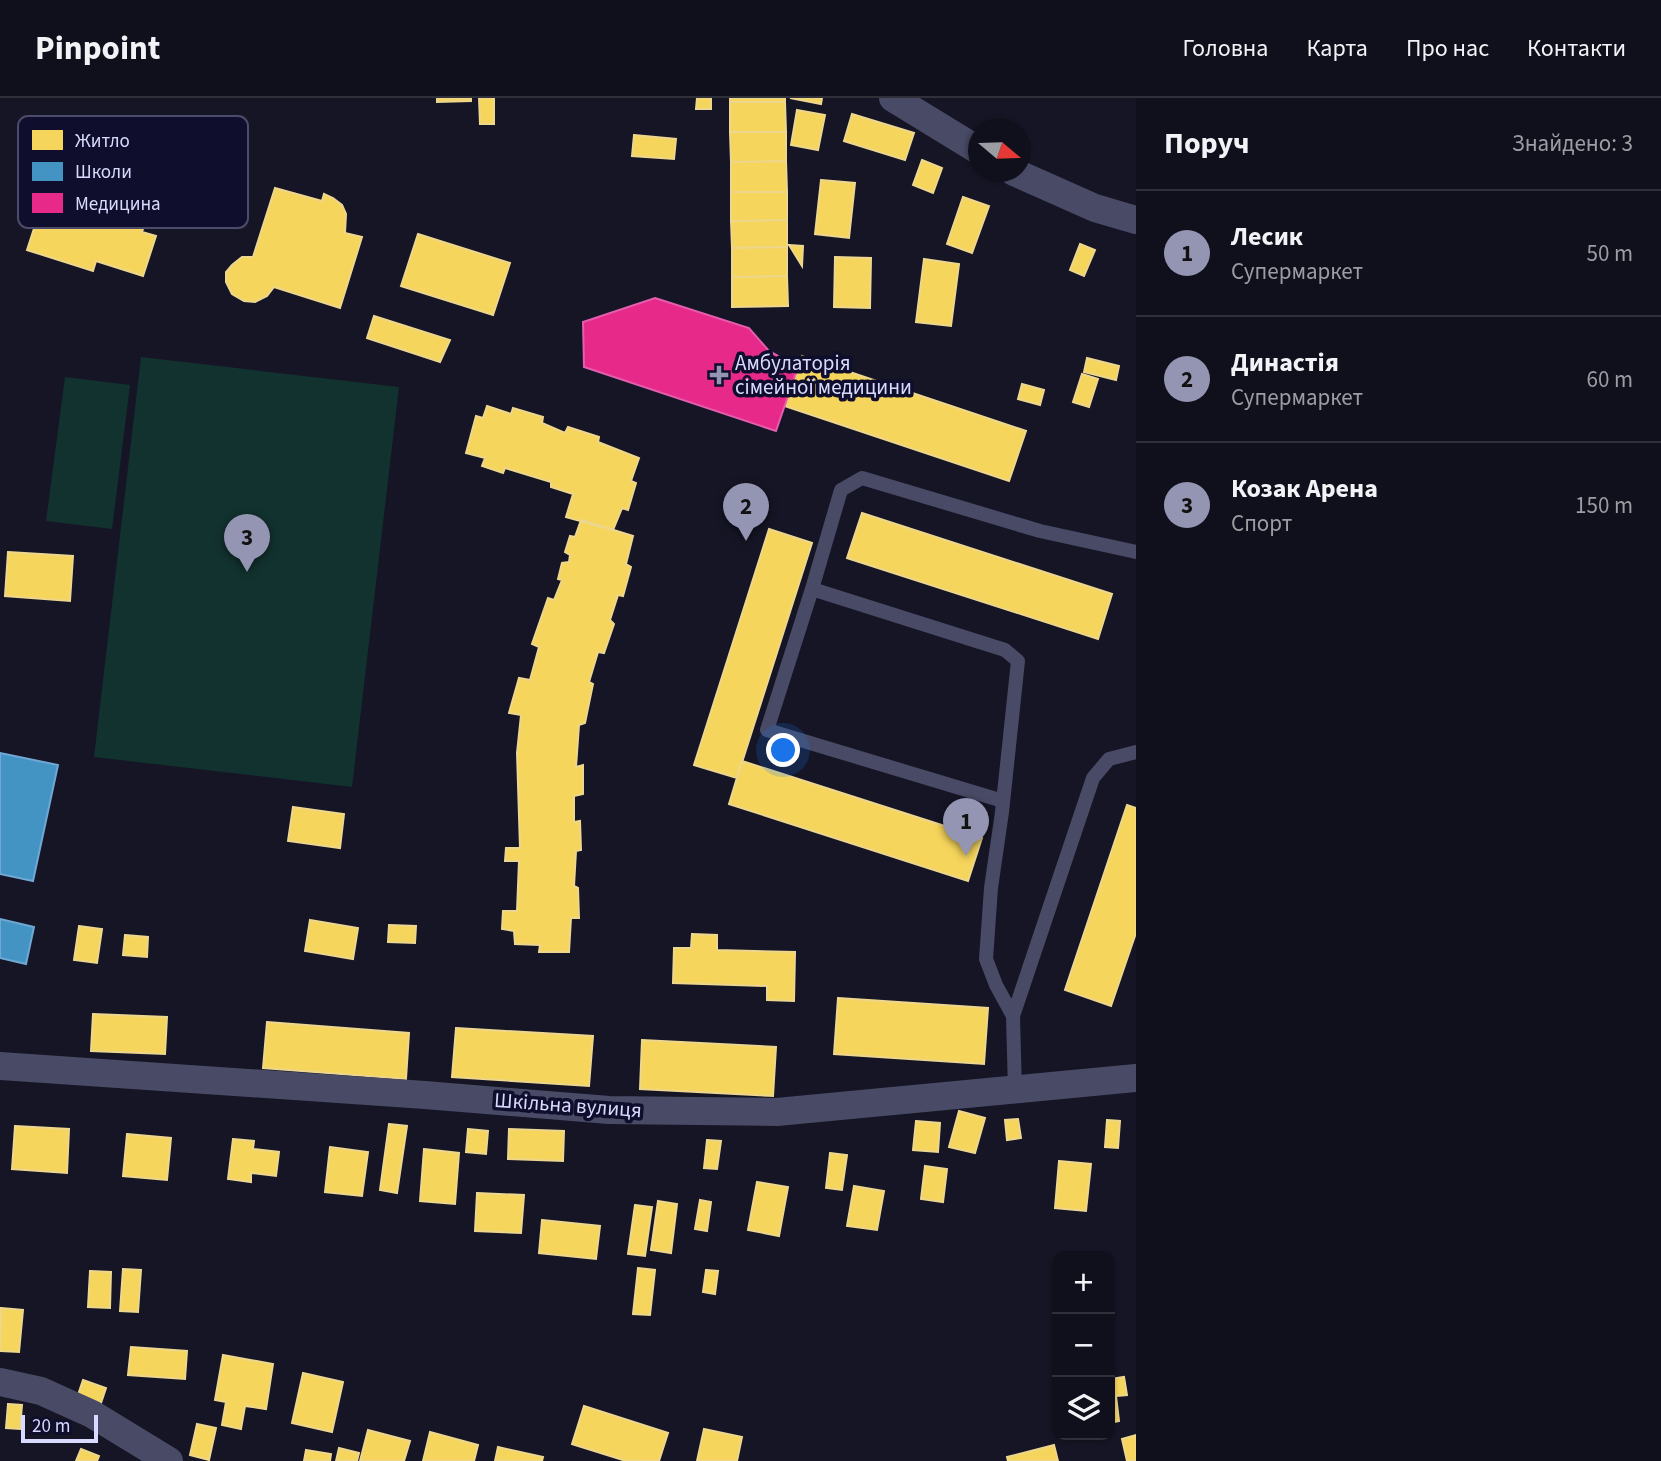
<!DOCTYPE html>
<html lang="uk">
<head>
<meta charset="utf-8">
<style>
	body { margin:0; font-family:"Source Sans 3",sans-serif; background:#191925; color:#f1f3f6 }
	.controls { position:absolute; right:21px; bottom:21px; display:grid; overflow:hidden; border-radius:14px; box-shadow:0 2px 5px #0004 }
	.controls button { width:63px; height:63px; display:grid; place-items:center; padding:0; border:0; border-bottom:2px solid #30303b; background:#10101c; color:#f1f3f6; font:35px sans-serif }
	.compass { position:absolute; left:968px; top:21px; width:63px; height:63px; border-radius:50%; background:#10101c; box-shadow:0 2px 5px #0004; rotate:109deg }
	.scale { position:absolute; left:21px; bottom:18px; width:77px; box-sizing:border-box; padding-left:7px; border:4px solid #d9daff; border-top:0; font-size:19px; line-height:24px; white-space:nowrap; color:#d9daff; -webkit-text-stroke:5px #0f0e2c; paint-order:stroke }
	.you { position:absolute; left:784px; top:653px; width:24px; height:24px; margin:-18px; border:5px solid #fff; border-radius:50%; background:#1a73e8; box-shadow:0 0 0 10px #1a73e833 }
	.badge { display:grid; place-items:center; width:46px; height:46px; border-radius:50%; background:#9495b3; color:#111; font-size:23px; font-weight:700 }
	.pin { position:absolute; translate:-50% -58px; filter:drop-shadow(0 2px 4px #0008) }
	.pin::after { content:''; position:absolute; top:37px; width:24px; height:21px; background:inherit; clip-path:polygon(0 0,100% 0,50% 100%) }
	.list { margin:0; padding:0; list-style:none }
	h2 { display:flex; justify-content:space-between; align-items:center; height:91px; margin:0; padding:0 28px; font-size:30px }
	h2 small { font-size:23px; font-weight:400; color:#9c9da3 }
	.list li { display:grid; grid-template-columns:46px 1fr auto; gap:21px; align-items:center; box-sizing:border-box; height:126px; padding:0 28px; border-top:2px solid #30303b }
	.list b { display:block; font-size:26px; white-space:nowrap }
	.list p { margin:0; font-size:23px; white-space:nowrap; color:#9c9da3 }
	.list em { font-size:23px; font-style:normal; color:#9c9da3 }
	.icon { flex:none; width:38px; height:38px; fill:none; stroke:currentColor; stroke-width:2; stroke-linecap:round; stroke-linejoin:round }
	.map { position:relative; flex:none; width:1136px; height:1363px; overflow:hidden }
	header { display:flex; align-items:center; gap:42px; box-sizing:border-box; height:98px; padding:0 35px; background:#10101c; border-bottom:2px solid #30303b }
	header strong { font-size:33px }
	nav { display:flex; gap:38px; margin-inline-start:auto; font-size:24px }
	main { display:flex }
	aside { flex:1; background:#10101c }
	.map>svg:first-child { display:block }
</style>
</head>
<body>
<header>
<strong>Pinpoint</strong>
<nav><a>Головна</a><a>Карта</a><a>Про нас</a><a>Контакти</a></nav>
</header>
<main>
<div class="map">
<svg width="1136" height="1363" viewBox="0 0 1136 1363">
	<rect width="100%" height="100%" fill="#151525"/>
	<path fill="#12322f" d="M141,259L399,289L352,689L94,659Z
		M65,279L130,287L112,431L46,423Z"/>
	<path fill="#f6d55c" stroke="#edd68d" stroke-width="2" d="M437,0H471V3L437,4Z
		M479,0H494V26H480Z
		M697,0H711V11H696Z
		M730,0H785V4H730Z
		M790,0H822L821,6Z
		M730,4H785L786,34H730Z
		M797,12L825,17L818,52L791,47Z
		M852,16L914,35L905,62L844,43Z
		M730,34H786V63L731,64Z
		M634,37L676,41L674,61L632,58Z
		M922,62L942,70L933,95L913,87Z
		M786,63L787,94H731V64Z
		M109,74L138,83L139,79L158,85L142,134L156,138L143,178L96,163L93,173L27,152L52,75L103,92Z
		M821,82L855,85L849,140L815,136Z
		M275,90L322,103L324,96L333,100L342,107L346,116L345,135L362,139L340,210L274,189L267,198L255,204L244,203L232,196L226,184V174L232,167L242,159H253Z
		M731,94H787V122L731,123Z
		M963,99L989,108L972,155L947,146Z
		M787,122V149L732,150L731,123Z
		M418,136L510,165L493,217L401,188Z
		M1080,146L1095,152L1084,178L1070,172Z
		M789,147L803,148L802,168Z
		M787,149V178L732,179V150Z
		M835,159L871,160L870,210L834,209Z
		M924,161L959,166L951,228L916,224Z
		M787,178L788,208L732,209V179Z
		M374,218L450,242L440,264L367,240Z
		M802,258L1026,333L1009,383L785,308Z
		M1087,260L1119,268L1116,282L1084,274Z
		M1082,276L1098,281L1089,309L1073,304Z
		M1022,286L1044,292L1040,307L1018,301Z
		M487,308L511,316L513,310L543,319L542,325L565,335L568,329L599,339L598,344L639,360L631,383L636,385L628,412L622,410L613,432L566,419L573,396L551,389V384L505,370L503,375L482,368L485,360L466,355L476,318L483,320Z
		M862,415L1112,496L1098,541L847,460Z
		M581,422L633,438L626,466L631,469L623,498L618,497L610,522L614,526L604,555L598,554L589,584L593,586L585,625L579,627L576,669L583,667V696L574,698V724L580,723L581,752L576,753L574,788L578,790L579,820H571L569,854H539L540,847L515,846L514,833L502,831L503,813H517L519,763H505L506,750H520L517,655L521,617L509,615L519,580L530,582L539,549L532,546L548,500L554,502L562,482L558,481L562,465L569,464L570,457L565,454L570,438L575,439Z
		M769,431L812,445L737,680L694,667Z
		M8,454L73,458L70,503L5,498Z
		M742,663L982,740L968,783L729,706Z
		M1127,707L1136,710V835L1111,908L1065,892Z
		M293,709L344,716L340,750L288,743Z
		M310,822L358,830L353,861L305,853Z
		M389,827L416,828L415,845L388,844Z
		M79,828L102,831L97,865L74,862Z
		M692,836L717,837V852L795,854L794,903L767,902V888L673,885L674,850H691Z
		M125,837L148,839L147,859L123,857Z
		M838,900L988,910L984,966L834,956Z
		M93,916L167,919L165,956L91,953Z
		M267,924L409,935L406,981L263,970Z
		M456,930L593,938L589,988L452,979Z
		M642,942L776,949L773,998L640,991Z
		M959,1013L985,1020L975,1055L949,1049Z
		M1018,1021L1021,1040L1007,1042L1005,1022Z
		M1107,1022L1120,1023L1118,1050L1105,1049Z
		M916,1023L940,1025L938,1054L913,1052Z
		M389,1026L407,1028L397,1095L380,1092Z
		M15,1028L69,1031L67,1075L12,1071Z
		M468,1031L488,1033L486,1056L466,1054Z
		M509,1031L564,1033L563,1063L508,1061Z
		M127,1036L171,1040L167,1082L123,1078Z
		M233,1041L254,1043L253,1051L279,1054L276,1078L251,1075V1084L228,1081Z
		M707,1042L721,1043L717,1071L704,1070Z
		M330,1049L368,1054L362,1098L325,1094Z
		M424,1051L459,1055L455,1106L420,1103Z
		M830,1055L847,1057L842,1092L826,1090Z
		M1059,1063L1091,1066L1086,1113L1055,1110Z
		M925,1068L947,1071L943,1104L921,1101Z
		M757,1084L788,1089L779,1138L748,1132Z
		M854,1088L884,1093L877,1132L847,1128Z
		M477,1095L524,1097L521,1135L475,1133Z
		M700,1102L711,1104L707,1133L695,1131Z
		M658,1103L677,1106L671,1155L651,1152Z
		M635,1107L652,1109L645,1158L628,1156Z
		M542,1122L600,1128L596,1161L539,1155Z
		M638,1170L655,1172L650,1217L633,1216Z
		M123,1171L141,1172L138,1214L120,1213Z
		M706,1172L718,1173L715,1196L703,1194Z
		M90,1173L111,1174L110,1210L88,1209Z
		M1,1210L23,1212L19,1254L0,1253Z
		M131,1249L187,1253L185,1281L128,1277Z
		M223,1257L273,1266L266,1311L245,1308L241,1331L222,1327L226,1304L215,1302Z
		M303,1275L343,1284L332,1334L292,1325Z
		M1124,1279L1127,1297L1116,1298L1119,1323L1110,1325V1281Z
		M83,1282L106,1290L101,1305L78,1297Z
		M8,1306L22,1307L20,1331L6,1330Z
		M584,1308L668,1335L659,1363H626L572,1346Z
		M197,1326L216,1330L209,1362L190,1357Z
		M704,1331L742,1339L737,1363H697Z
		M368,1332L410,1343L404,1363H360Z
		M430,1334L478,1347L474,1363H423Z
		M1136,1337V1363H1127L1122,1341Z
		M1054,1347L1058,1363H1008L1007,1359Z
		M498,1349L543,1359L542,1363H495Z
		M339,1350L359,1355L357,1363H336Z
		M81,1351L99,1358L97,1363H76Z
		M306,1352L331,1356L330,1363H304Z"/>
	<path fill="#4393c3" stroke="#70a8d5" stroke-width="2" d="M0,655L58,667L33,783L0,776Z
		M0,821L34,829L26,866L0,860Z"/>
	<path fill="#e7298a" stroke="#e35ead" stroke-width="2" d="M655,200L749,230L769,253L798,269L776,333L584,269L583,224Z"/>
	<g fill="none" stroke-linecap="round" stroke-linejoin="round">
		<path stroke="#494b66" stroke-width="14" d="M812,491L767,632L1003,703
			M1013,918L1093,680L1109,661L1136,654
			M1015,992L1013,918L996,887L986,861L991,790L1002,714L1018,563L1005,552L812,491L841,392L862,380L1040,433L1136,454"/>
		<path stroke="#494b66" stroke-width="28" d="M893,0L978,52
			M1014,74L1095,110L1136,122
			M0,968L425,997L609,1012L777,1014L1136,980
			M0,1284L41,1293L92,1316L169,1363"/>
	</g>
	<path fill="#9495b3" stroke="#0f0e2c" stroke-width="2.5" d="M715.5 266.5h7v7h7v7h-7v7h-7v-7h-7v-7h7z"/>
	<g text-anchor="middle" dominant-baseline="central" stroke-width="7" stroke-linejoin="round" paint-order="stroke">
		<g font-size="21" fill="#d9daff" stroke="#0f0e2c" text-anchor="start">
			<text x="735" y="265">Амбулаторія<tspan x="735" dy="24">сімейної медицини</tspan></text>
		</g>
		<g font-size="21" fill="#d9daff" stroke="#0f0e2c">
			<text transform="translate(568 1007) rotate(4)">Шкільна вулиця</text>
		</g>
	</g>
	<rect x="18" y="18" width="230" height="112" rx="10" fill="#0f0e2c" stroke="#4c4b6b" stroke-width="2"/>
	<rect x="32" y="32" width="31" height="20" fill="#f6d55c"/>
	<rect x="32" y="64" width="31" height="19" fill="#4393c3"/>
	<rect x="32" y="95" width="31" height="20" fill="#e7298a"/>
	<g font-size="19" fill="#d9daff">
		<text x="75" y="49">Житло</text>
		<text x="75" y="80">Школи</text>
		<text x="75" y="112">Медицина</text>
	</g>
</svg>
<div class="controls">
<button>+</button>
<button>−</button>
<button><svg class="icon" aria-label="layers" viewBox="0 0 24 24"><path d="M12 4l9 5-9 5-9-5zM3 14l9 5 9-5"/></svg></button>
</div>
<svg class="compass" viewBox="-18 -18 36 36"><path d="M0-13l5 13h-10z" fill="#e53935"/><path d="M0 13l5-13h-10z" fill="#9c9da3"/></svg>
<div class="scale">20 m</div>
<div class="you"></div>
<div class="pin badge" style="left:966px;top:758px">1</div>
<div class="pin badge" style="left:746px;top:443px">2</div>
<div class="pin badge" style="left:247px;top:474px">3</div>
</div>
<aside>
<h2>Поруч<small>Знайдено: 3</small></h2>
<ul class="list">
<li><span class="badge">1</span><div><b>Лесик</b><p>Супермаркет</p></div><em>50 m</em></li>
<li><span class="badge">2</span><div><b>Династiя</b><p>Супермаркет</p></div><em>60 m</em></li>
<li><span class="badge">3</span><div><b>Козак Арена</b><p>Спорт</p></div><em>150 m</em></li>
</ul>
</aside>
</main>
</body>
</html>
